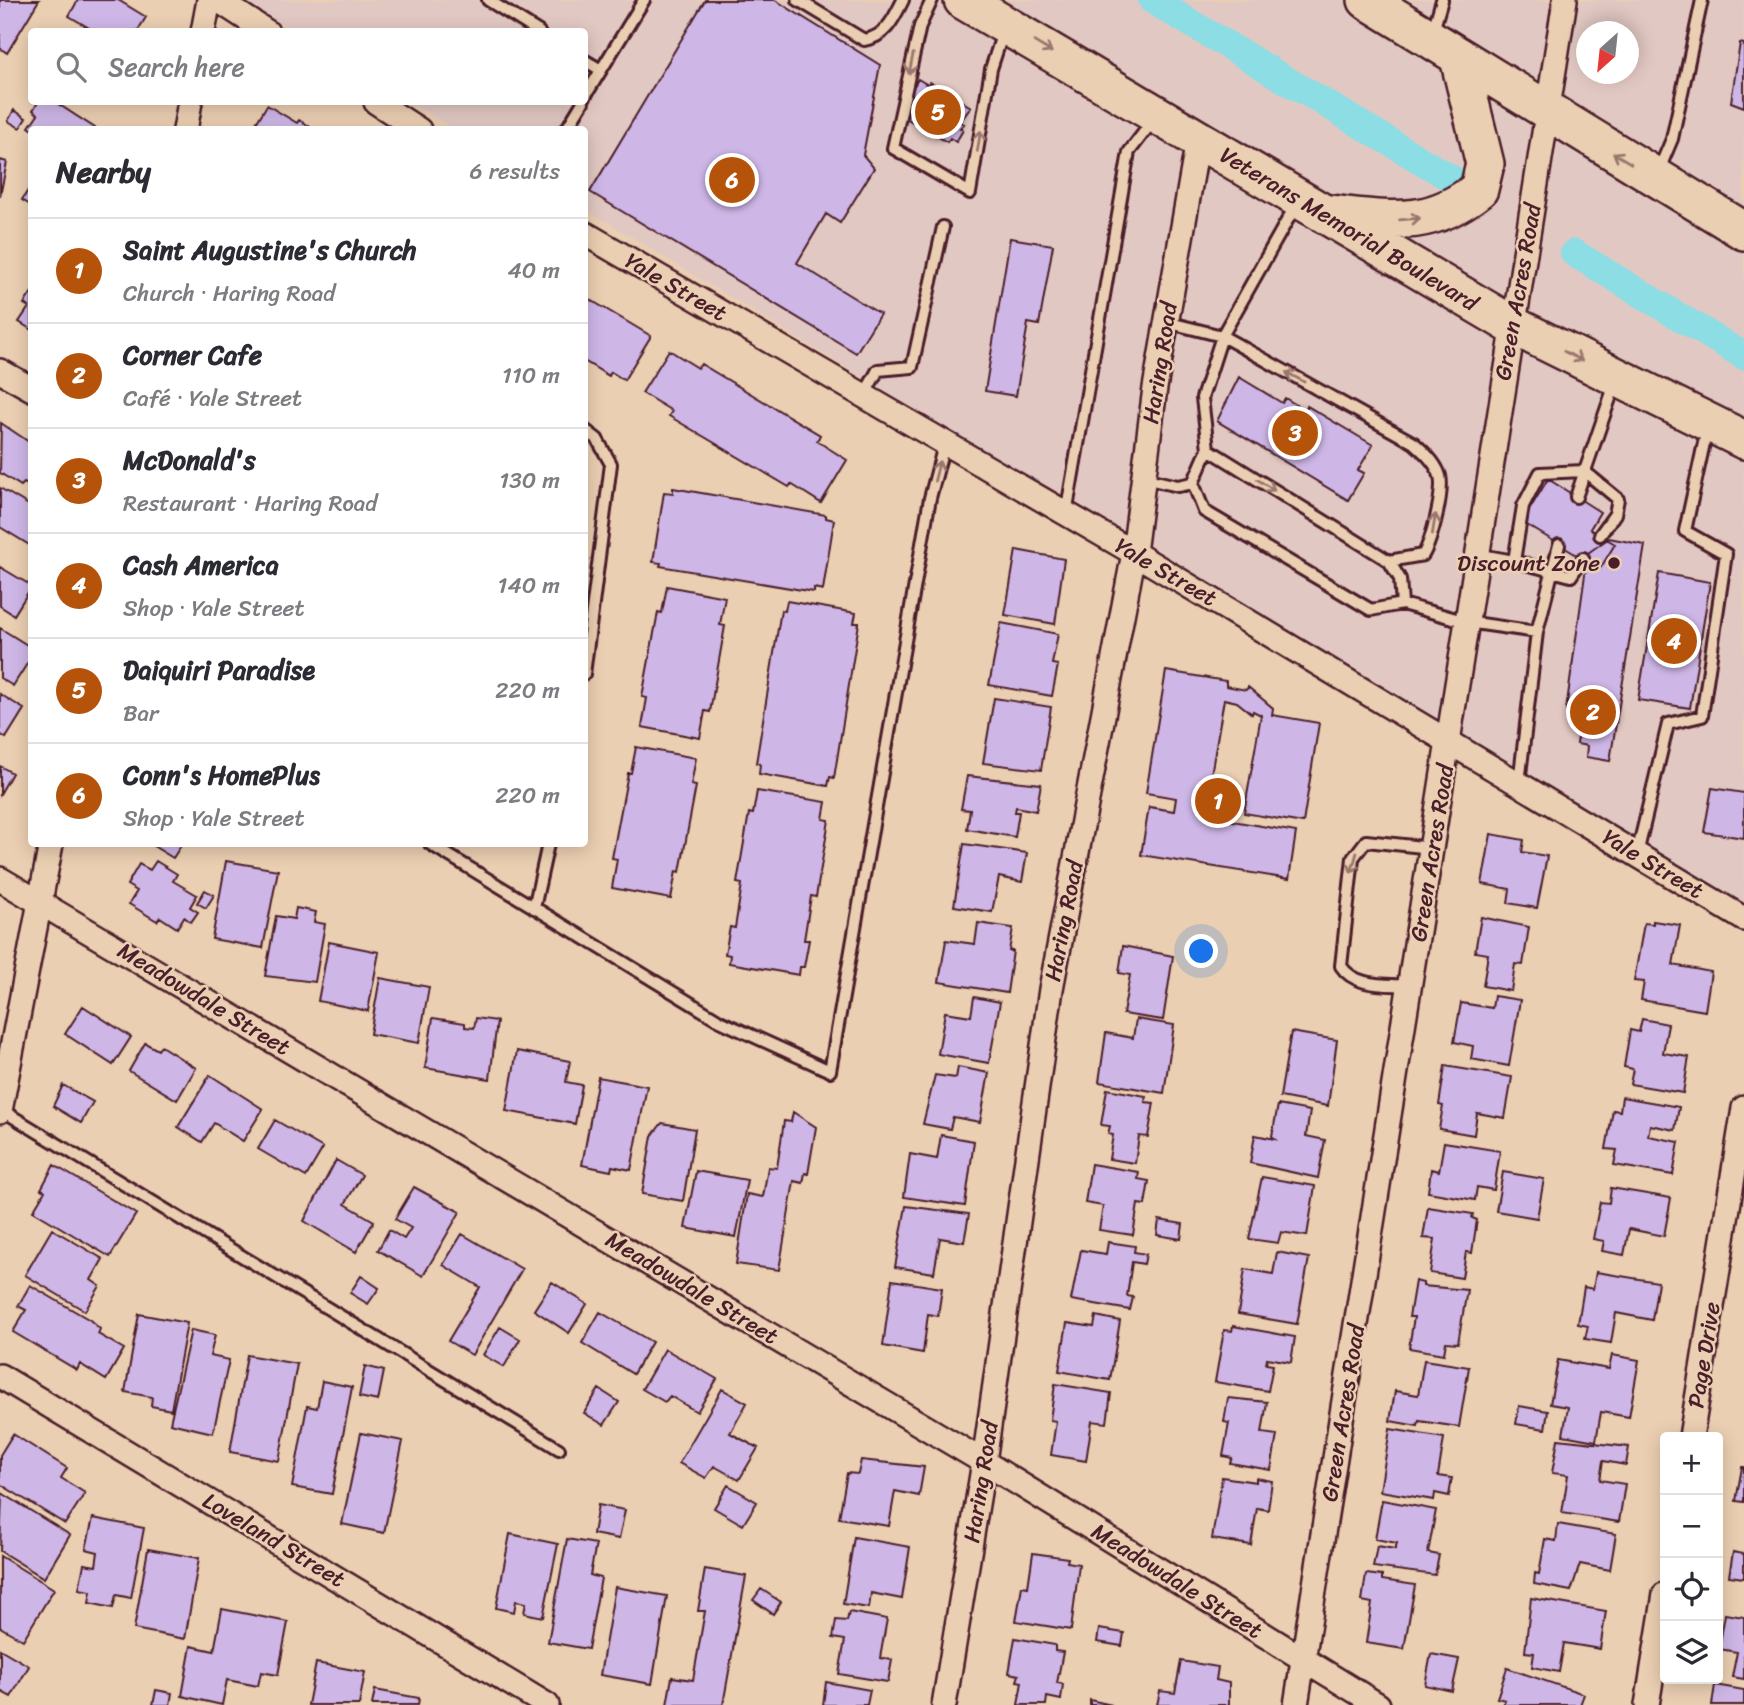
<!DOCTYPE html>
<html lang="en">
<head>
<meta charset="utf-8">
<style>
	body { margin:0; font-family:Sriracha,sans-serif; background:#f7f7f7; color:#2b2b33 }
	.controls { position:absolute; right:21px; bottom:21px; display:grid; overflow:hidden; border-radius:7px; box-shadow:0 4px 18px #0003 }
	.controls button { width:63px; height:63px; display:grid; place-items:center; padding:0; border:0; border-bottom:2px solid #e1e1e2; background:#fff; color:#2b2b33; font:35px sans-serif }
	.compass { position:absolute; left:1576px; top:21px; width:63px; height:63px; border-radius:50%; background:#fff; box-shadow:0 4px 18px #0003; rotate:207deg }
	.you { position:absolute; left:1202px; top:952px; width:24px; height:24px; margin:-18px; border:5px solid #fff; border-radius:50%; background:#1a73e8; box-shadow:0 0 0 10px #1a73e833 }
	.badge { display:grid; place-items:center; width:46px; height:46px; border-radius:50%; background:#b45309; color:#fff; font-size:23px; font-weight:700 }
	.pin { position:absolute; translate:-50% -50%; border:4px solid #fff; box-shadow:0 2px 7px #0006 }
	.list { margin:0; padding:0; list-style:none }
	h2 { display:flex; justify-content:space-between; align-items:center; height:91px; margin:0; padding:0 28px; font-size:30px }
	h2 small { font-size:23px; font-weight:400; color:#7c7c81 }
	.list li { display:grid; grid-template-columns:46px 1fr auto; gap:21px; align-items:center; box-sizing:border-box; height:105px; padding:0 28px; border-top:2px solid #e1e1e2 }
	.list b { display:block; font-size:26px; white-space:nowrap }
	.list p { margin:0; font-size:23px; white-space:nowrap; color:#7c7c81 }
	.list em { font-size:23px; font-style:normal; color:#7c7c81 }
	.icon { flex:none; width:38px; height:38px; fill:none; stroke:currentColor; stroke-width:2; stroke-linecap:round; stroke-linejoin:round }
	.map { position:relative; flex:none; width:1744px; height:1705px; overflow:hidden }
	.search { position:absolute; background:#fff; box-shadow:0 4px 18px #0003; left:28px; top:28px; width:560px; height:77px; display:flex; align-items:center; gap:18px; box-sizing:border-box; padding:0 24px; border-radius:7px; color:#7c7c81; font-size:26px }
	.panel { position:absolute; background:#fff; box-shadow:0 4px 18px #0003; left:28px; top:126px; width:560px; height:721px; border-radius:7px }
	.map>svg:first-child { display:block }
</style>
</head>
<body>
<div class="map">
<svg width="1744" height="1705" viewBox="0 0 1744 1705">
	<rect width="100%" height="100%" fill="#ebcfb2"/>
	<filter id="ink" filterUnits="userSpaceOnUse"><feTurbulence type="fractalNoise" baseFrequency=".0143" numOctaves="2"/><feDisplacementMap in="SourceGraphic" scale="14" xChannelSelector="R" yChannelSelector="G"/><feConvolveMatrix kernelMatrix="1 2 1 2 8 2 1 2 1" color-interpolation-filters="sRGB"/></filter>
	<g filter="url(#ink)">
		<path fill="#e2c8c2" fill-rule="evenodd" d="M241,0H1744V914L585,209L584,130L454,129L408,102H584V32L293,31ZM1586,32H1628V74H1586Z"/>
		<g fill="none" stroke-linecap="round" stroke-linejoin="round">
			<path stroke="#8cdde4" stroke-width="28" d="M1152,0L1452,179
				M1574,253L1744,356"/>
		</g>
		<path fill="#ceb7e7" stroke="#4a1f2b" stroke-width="2" d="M0,0H39L7,53L0,48Z
			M78,0H118L146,17L137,32H96L69,16Z
			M705,0H775L880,65L863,155L874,168L840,223L826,214L797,263L880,314L856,353L590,192Z
			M1740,43L1744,44V107L1731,102Z
			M918,79L928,85L930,82L971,107L960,122L964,124L960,128L963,130L956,142L950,138L947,142L904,117L914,104L910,102L914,96L910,93Z
			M38,102H55L98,130H33L29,127L38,114L33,110Z
			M267,105L297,123L299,120L315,130H252Z
			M14,110L26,118L20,128L8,121Z
			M0,160L7,162L0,196Z
			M32,184V206L22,200Z
			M1010,238L1053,245L1039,325L1028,323L1016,396L985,391Z
			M32,292V330L19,322L29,307L24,304Z
			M584,296L651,336L624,380L611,372L609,376L584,361Z
			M669,350L698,368L701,364L820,435L817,441L847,460L821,503L791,484L789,487L669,416L672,411L642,393Z
			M1239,377L1282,403L1285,398L1305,410L1307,406L1373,445L1358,470L1364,473L1348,500L1217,421Z
			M1,423L32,444V487L24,483L21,486L0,473Z
			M1548,479L1600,512L1590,529L1615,544L1600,569L1522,522Z
			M0,488L32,507L31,546L0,527Z
			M673,488L826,515V518L834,520L823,590L814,588V592L660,566L661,563L653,562L664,492L673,493Z
			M1609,538L1645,545L1610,761L1586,757L1587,746L1577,744L1579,730L1568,728L1570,711L1566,710L1588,553Z
			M1016,550L1064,559L1055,624L1005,615Z
			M0,567L32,586L14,615L0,606Z
			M1659,573L1710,582L1690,708L1638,700Z
			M667,586L725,597L720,625L725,626L710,712L705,711L700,738L642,727L647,698L642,697L658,612L662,613Z
			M787,601L856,613L854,623H859L834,778L830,777L828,786L759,774L760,764L756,763L781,610L785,611Z
			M1001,623L1058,634L1052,664L1058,665L1052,696L989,685Z
			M0,628L32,648V656L13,686L0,678Z
			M1166,671L1226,681V686L1246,690L1248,687L1273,708L1272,715L1319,723L1303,823L1244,813L1261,715L1253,711L1252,714L1237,702L1224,699L1204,816L1296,832L1289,879L1141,855L1149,807L1174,811L1176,798L1146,793Z
			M0,694L24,709L6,738L0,734Z
			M994,698L1051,707L1041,770L983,763Z
			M636,747L696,758L691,785L696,786L680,872L676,871L671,899L612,888L617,859L612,858L628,773H631Z
			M0,766L12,773L0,794Z
			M967,776L1041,784L1036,811L1016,807L1015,812H1019L1015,837L967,829L970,810L961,809Z
			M1712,788L1744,793V838L1704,832Z
			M757,791L826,802L823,819L829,820L816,897L811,896L804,940H809L804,967H800L799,975L729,963L730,955L725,954L730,927L735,928L742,884L737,883L749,813L753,814Z
			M1491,834L1524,840L1522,852L1547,856L1537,908L1508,903L1510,889L1482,884Z
			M150,844H182L173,858Z
			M964,844L1027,853L1022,882L999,877L992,912L954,906Z
			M156,861L177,874L173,881L197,895L190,907L198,912L191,922L184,917L177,928L160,917L157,921L129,904L137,891L127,885L139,864L150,870Z
			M226,861L278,870L263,948L212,939Z
			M205,890L214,895L206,908L197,903Z
			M296,908L316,912L314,922L325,924L315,982L265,976L276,916L294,919Z
			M1481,917L1529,927L1523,965L1515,964L1511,991L1483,986L1488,954L1475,952Z
			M1653,921L1680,925L1673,965L1711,972L1705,1011L1641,1000L1644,982L1634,981L1644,923L1653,924Z
			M978,923L1013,928L1009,951H1013L1007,993L939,982L946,940L975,944Z
			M329,942L379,952L368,1011L318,1001Z
			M1123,946L1173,956L1163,1020L1123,1014L1130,975L1119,973Z
			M380,978L429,987L419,1043L370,1034Z
			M1494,996L1520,1000L1509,1066L1471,1059L1473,1046L1454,1042L1461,1003L1492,1008Z
			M974,997L1000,1002L989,1063L938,1054L945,1012L971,1016Z
			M83,1006L131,1037L113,1065L65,1034Z
			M433,1018L465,1023V1027L474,1028L476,1018L497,1021L490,1079L425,1068Z
			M1136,1019L1174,1025L1164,1093L1099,1082L1106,1033L1133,1038Z
			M1642,1019L1668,1024L1663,1053L1689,1057L1683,1093L1630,1084L1633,1069L1624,1067L1630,1030L1639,1032Z
			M1291,1032L1337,1040L1328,1106L1280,1097Z
			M145,1043L158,1050L161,1046L196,1068L177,1100L129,1071Z
			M517,1051L570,1061L566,1082L582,1085L575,1124L506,1111Z
			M1445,1066L1512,1077L1505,1118L1477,1113L1474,1135L1439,1129L1443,1106L1439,1105Z
			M958,1067L989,1073L980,1122L953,1117L950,1129L923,1124L935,1075L956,1078Z
			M210,1075L263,1109L243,1141L214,1123L202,1142L178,1127Z
			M598,1077L647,1086L631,1170L612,1166L611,1171L582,1165Z
			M63,1085L93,1102L81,1123L53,1106Z
			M1107,1089L1146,1096L1145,1102L1154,1103L1148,1137L1139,1136L1135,1163L1109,1159L1113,1135L1108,1134L1110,1126L1101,1125Z
			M1622,1097L1679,1107L1675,1130L1650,1125L1648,1136L1679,1142L1673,1175L1614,1165L1617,1150L1606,1149L1613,1110L1620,1111Z
			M1278,1105L1310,1111L1306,1136L1325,1140L1318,1178L1250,1163L1255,1135L1275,1139L1272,1136Z
			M793,1112L816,1127L808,1174L805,1173L803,1183L794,1181L779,1270L736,1264L747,1194L763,1197L768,1167L777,1168L784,1121L791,1122Z
			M275,1120L323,1148L306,1177L258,1149Z
			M662,1123L695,1129L683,1201L642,1194L652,1136Z
			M941,1135L974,1141L965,1206L904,1197L910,1154L937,1159Z
			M1444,1142L1500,1151L1494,1190L1477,1187L1475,1200L1428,1192L1431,1169L1439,1171Z
			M336,1160L362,1175L345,1204L374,1221L356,1252L304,1221Z
			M1091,1164L1139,1172L1138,1179L1149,1181L1145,1205L1138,1204L1133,1235L1099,1230L1103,1206L1085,1203Z
			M54,1165L136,1214L110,1257L33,1211L45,1191L41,1189Z
			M696,1171L747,1180L736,1237L685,1228Z
			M1503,1172L1544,1179L1537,1218L1496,1211Z
			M1262,1177L1315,1186L1307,1236L1281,1232L1278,1243L1249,1239Z
			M414,1187L460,1212L423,1276L378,1250L389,1230L404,1239L411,1228L395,1219Z
			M1611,1188L1671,1198L1664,1236L1629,1229L1624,1255L1602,1251L1604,1241L1593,1239L1600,1202L1609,1203Z
			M906,1206L969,1214L964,1242L940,1238L934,1273L895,1267Z
			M1428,1207L1473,1214L1472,1218L1477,1220L1472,1253L1466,1252L1462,1278L1430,1273L1435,1239L1423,1238Z
			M1159,1220L1183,1224L1181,1239L1157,1235Z
			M52,1229L103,1259L91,1280L100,1286L85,1311L25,1275Z
			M462,1234L522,1269L472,1355L448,1341L480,1287L443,1265Z
			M1108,1242L1135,1246L1134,1252L1146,1254L1144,1264L1132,1262L1127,1296L1133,1297L1130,1310L1071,1300L1081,1250L1106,1254Z
			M1277,1252L1309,1258L1297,1324L1238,1314L1245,1269L1273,1274Z
			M1596,1272L1658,1282L1652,1320L1616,1313L1611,1343L1585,1339L1588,1326L1578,1324L1584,1287L1593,1289Z
			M361,1276L379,1288L368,1304L350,1293Z
			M892,1280L942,1288L938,1316L928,1314L923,1353L883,1346Z
			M1415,1281L1423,1283V1286L1467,1290L1458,1343L1446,1342L1444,1354L1409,1348L1414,1317H1409Z
			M552,1282L587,1304L569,1333L534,1310Z
			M30,1285L90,1320L100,1329L98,1334L124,1349L106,1380L80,1364L77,1370L13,1332L26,1310L18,1306Z
			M600,1312L652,1342L633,1374L582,1343Z
			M139,1314L187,1323L171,1410L151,1406L152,1397L125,1392Z
			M1096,1316L1120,1321L1110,1380L1059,1371L1067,1323L1094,1327Z
			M1233,1326L1295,1337L1291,1362L1267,1358L1266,1364L1273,1365L1268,1391L1215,1382L1224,1330L1232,1331Z
			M500,1327L520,1339L504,1367L483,1355Z
			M191,1330L215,1335L210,1356L229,1360L213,1433L170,1423Z
			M665,1349L717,1379L697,1412L670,1396L665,1402L642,1389Z
			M247,1355L297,1364L279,1461L230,1452Z
			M1612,1355L1639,1360L1629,1417L1601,1412L1596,1441L1563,1435L1568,1407L1550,1404L1558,1360L1609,1369Z
			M1424,1360L1469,1367L1459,1427L1419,1421L1418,1426L1390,1421L1395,1391L1418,1395Z
			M365,1366L384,1371L378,1401L359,1397Z
			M322,1381L352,1387L332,1494L292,1487L307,1406L317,1408Z
			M1055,1384L1111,1393L1107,1423L1092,1421L1086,1461L1051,1455L1056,1421L1050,1420Z
			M599,1389L619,1402L604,1425L584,1413Z
			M722,1389L747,1403L730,1433L758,1448L739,1480L714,1466L706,1478L679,1463Z
			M1228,1398L1267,1402L1262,1433L1277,1435L1271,1470L1230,1463L1232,1458L1223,1456L1229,1423L1224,1422Z
			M1519,1406L1548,1411L1545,1429L1516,1424Z
			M1390,1429L1444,1438L1438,1476L1452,1478L1449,1496L1435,1493L1434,1500L1380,1491Z
			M361,1433L403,1441L384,1533L342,1524Z
			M13,1434L67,1468L61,1478L85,1493L65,1524L0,1484V1455Z
			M1558,1439L1629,1447L1626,1465L1603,1461L1600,1480L1625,1484L1619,1522L1562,1513L1568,1475L1552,1473Z
			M861,1460L924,1467L919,1496L895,1491L889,1526L839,1518L847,1473L858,1474Z
			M1742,1467H1744V1502L1736,1501Z
			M1222,1477L1256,1482V1478L1272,1481L1268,1510L1257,1508L1251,1545L1212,1539Z
			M728,1485L757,1502L743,1525L714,1508Z
			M2,1493L70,1535L44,1578L0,1551Z
			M1382,1500L1436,1510L1428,1553L1439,1555L1435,1575L1373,1567L1377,1546L1395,1549L1397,1543L1375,1539Z
			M598,1505L625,1510L619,1539L593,1534Z
			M93,1518L144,1528L131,1598L116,1595L113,1608L89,1603L91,1591L79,1589L84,1564L96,1566L98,1552L86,1549Z
			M1558,1524L1616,1534L1610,1570L1580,1564L1571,1591L1534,1584L1535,1573L1539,1574L1545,1539L1556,1541Z
			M510,1534L558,1544L543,1617L524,1613L526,1603L516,1601L514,1612L496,1608Z
			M854,1537L910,1547L902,1599L871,1593L869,1608L843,1604Z
			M567,1539L596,1544L590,1575L601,1578L588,1649L548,1642Z
			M148,1549L199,1558L185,1639L134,1629Z
			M1733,1552L1744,1554V1578L1729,1576Z
			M1033,1553L1068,1558L1067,1562L1079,1564L1071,1630L1016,1621L1022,1586L1028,1587Z
			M0,1556L54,1589L23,1640L0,1627Z
			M705,1569L746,1576L723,1705H667L672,1677L693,1680L705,1611H698Z
			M1366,1574L1382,1576V1580L1415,1585L1404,1649L1366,1643L1372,1603L1362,1601Z
			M615,1587L667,1596L652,1684L600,1675Z
			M761,1589L781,1602L773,1614L753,1600Z
			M1531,1598L1606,1611L1600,1649L1564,1643L1559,1672L1532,1667L1534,1653L1525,1652Z
			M222,1609L288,1622L278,1675L261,1672L258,1686L227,1680L222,1705L182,1696L191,1646L214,1651Z
			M849,1612L887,1619L880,1658L892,1660L888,1682L839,1674L845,1640L833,1638L836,1620L847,1621Z
			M1725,1614L1744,1617V1679L1732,1677L1737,1652L1719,1649Z
			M1099,1629L1124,1633L1122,1646L1097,1642Z
			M1015,1638L1055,1645V1651L1063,1652L1057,1683L1063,1684L1061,1700L1047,1697L1046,1705H1018L1022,1682L1017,1681L1019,1675L1009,1673Z
			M0,1649L29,1666L11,1697L0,1691Z
			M1431,1654L1459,1659L1452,1691L1425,1685Z
			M1181,1661L1218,1667L1216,1680L1229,1683V1705H1157L1160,1691L1175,1693Z
			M316,1663L365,1672L359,1705H308Z
			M1507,1668L1584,1694L1580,1705H1503L1505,1700L1497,1698Z
			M826,1682L870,1690L867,1705H823Z
			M1715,1685L1744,1690V1705H1712Z
			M156,1690L172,1693L170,1705H153Z
			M375,1690L419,1698L418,1705H372Z
			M1090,1700L1112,1705H1090Z"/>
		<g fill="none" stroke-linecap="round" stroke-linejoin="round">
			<defs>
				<path id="service" d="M488,0L539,32
					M798,0L864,40C886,37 894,18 903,0
					M932,0L920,26L893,148L970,193L991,69L1004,29
					M1432,34L1442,0
					M584,60L601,70
					M584,98L644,0
					M566,130L583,102
					M1658,172L1672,139L1702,0
					M1297,203L1222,336L1414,443C1424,452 1434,461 1439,473C1446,488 1431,542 1423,555L1389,561
					M863,397L878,370L912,367L943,227
					M584,429L597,439L611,464L584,674
					M1208,449L1389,561L1400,579L1402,604
					M1143,478L1178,486L1193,483L1208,449L1202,398L1222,336L1166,322
					M1193,483L1204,511L1371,610L1402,604L1467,622L1537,632
					M1576,497L1616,381
					M1066,514L1129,152L1155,118
					M1476,554L1514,561
					M1583,558L1571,576L1514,561L1523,506L1540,473L1584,471L1618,499L1615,514L1600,535
					M1519,783L1537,632L1559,545
					M430,844L720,1021L830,1071L930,498L944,445
					M1637,854L1668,724L1702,716L1726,554L1685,531L1707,429
					M534,908L548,844
					M1411,986C1387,984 1355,988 1341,966L1353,858L1366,841L1432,848
					M0,1109L559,1449"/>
				<path id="minor" d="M218,0L267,32
					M203,32L209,0
					M376,102L419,130
					M185,130L190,102
					M584,233L1134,553L1744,919
					M0,371L32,389
					M0,879L984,1462L1378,1705
					M0,1111L51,844
					M0,1376L547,1705
					M1691,1437L1744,1108
					M944,1705L984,1462L1051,989L1134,553L1155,388L1198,140
					M1296,1705L1565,0
					M1647,1705L1665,1594"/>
				<path id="primary" d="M963,0L1512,325L1744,440
					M1367,0L1744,231
					M1329,214C1389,220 1428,230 1479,189L1485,164L1459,58"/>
			</defs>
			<use href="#service" stroke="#4a1f2b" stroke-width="16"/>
			<use href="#minor" stroke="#4a1f2b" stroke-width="28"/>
			<use href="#primary" stroke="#4a1f2b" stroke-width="42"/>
			<use href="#service" stroke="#ebcfb2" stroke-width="10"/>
			<use href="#minor" stroke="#ebcfb2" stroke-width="23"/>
			<use href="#primary" stroke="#ebcfb2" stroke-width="37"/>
		</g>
		<defs><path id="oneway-shaft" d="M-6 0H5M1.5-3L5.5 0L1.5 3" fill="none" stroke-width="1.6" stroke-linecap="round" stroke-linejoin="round" transform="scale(1.75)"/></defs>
		<g stroke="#9a776e">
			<use href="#oneway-shaft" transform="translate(1043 47) rotate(31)"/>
			<use href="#oneway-shaft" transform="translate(911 64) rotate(102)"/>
			<use href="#oneway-shaft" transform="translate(979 141) rotate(-81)"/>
			<use href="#oneway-shaft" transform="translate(1622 158) rotate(-149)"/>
			<use href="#oneway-shaft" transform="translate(1410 219) rotate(-5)"/>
			<use href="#oneway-shaft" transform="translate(1573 356) rotate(27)"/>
			<use href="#oneway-shaft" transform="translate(1295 377) rotate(-151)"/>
			<use href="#oneway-shaft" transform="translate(937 471) rotate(-76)"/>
			<use href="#oneway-shaft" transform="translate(1266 485) rotate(32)"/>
			<use href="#oneway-shaft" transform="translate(1434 524) rotate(-81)"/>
			<use href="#oneway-shaft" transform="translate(1354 863) rotate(106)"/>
		</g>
	</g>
	<circle fill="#4a1f2b" stroke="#ebcfb2" stroke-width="2.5" cx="1614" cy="563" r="7"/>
	<g text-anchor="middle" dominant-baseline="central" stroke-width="5" stroke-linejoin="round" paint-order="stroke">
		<g font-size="23" fill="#4a1f2b" stroke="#ebcfb2">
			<text transform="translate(1349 229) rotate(31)">Veterans Memorial Boulevard</text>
			<text transform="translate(676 287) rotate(30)">Yale Street</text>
			<text transform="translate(1518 292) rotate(-80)">Green Acres Road</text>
			<text transform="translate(1160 363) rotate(-81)">Haring Road</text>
			<text transform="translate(1166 572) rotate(30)">Yale Street</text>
			<text transform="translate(1432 853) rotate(-81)">Green Acres Road</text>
			<text transform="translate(1653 864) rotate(31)">Yale Street</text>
			<text transform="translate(1064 921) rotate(-79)">Haring Road</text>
			<text transform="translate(204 999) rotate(31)">Meadowdale Street</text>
			<text transform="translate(692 1288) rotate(31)">Meadowdale Street</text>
			<text transform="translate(1704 1355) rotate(-81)">Page Drive</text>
			<text transform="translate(1343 1413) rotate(-81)">Green Acres Road</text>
			<text transform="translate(981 1482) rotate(-81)">Haring Road</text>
			<text transform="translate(274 1540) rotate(31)">Loveland Street</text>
			<text transform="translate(1177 1581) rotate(32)">Meadowdale Street</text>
		</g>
		<g font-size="23" fill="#4a1f2b" stroke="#ebcfb2" text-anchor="end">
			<text x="1600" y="563">Discount Zone</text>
		</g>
	</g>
</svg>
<div class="controls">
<button>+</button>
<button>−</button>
<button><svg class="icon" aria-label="locate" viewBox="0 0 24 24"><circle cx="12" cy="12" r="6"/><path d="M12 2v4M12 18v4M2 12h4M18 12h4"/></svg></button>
<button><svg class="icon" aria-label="layers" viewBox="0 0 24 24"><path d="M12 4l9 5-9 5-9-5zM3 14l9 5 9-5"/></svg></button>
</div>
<svg class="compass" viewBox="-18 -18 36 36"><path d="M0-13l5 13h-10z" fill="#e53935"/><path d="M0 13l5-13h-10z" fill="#7c7c81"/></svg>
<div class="you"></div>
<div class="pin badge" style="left:1218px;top:801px">1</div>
<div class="pin badge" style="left:1593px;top:712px">2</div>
<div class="pin badge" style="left:1295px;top:433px">3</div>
<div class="pin badge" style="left:1674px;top:641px">4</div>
<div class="pin badge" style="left:938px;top:112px">5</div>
<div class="pin badge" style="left:732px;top:180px">6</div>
<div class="search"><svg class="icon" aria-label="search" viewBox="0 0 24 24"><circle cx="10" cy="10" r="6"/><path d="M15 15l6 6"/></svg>Search here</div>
<section class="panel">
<h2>Nearby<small>6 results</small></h2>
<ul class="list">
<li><span class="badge">1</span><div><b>Saint Augustine's Church</b><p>Church · Haring Road</p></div><em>40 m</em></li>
<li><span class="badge">2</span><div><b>Corner Cafe</b><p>Café · Yale Street</p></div><em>110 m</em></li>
<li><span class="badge">3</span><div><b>McDonald's</b><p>Restaurant · Haring Road</p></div><em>130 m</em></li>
<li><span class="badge">4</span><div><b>Cash America</b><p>Shop · Yale Street</p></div><em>140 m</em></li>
<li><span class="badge">5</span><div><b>Daiquiri Paradise</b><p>Bar</p></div><em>220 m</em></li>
<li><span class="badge">6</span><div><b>Conn's HomePlus</b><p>Shop · Yale Street</p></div><em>220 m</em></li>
</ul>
</section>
</div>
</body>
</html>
